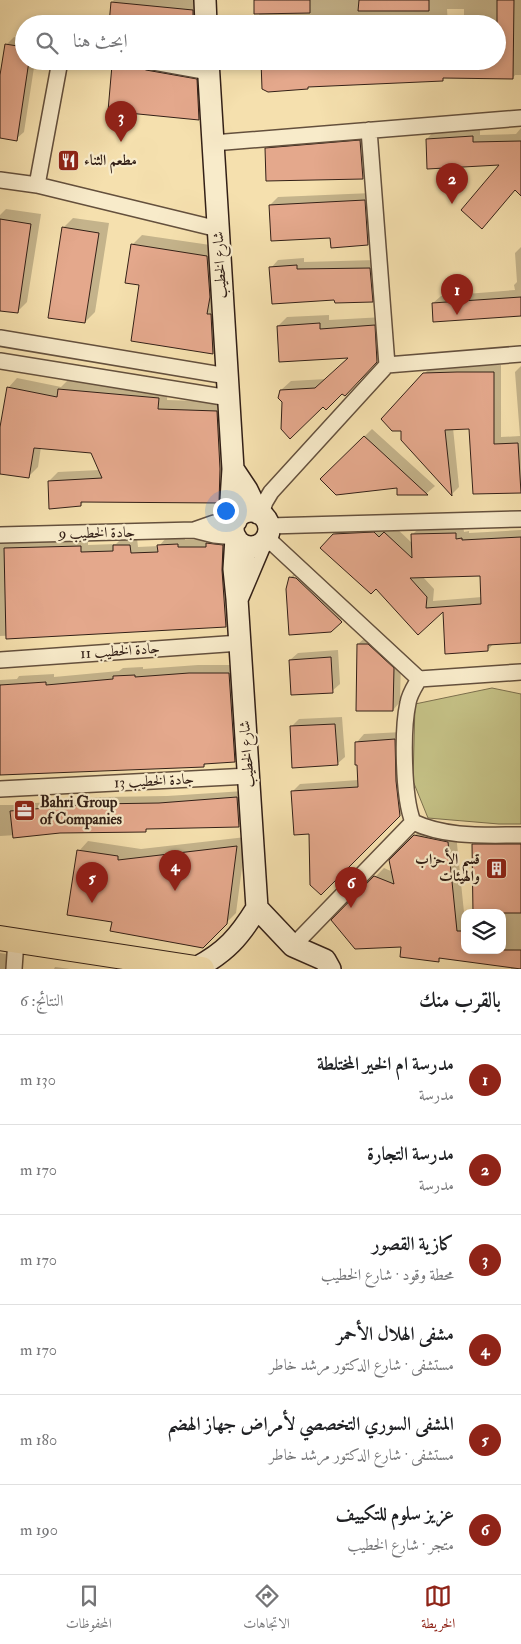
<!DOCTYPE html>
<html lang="ar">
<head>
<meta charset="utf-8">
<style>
	body { margin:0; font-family:"IM FELL Double Pica",Amiri,serif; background:#f2f2f2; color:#202124; direction:rtl }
	.controls { position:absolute; right:15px; bottom:15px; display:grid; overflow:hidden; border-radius:10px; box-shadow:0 2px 8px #0003 }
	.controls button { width:45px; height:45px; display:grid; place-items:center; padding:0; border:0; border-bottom:1px solid #e0e0e0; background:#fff; color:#202124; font:25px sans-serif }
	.you { position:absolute; left:225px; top:510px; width:18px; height:18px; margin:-12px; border:4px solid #fff; border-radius:50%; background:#1a73e8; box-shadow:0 0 0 8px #1a73e833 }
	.badge { display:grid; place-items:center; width:32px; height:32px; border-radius:50%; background:#8f2418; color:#fff; font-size:16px; font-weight:700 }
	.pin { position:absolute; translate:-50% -41px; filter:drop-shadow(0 1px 2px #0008) }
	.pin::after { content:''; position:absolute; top:26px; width:18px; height:15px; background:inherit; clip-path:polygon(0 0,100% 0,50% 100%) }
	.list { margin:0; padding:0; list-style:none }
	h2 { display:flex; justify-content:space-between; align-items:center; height:65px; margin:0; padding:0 20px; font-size:21px }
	h2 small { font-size:16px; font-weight:400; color:#757577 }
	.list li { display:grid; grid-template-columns:32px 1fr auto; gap:15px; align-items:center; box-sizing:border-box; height:90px; padding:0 20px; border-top:1px solid #e0e0e0 }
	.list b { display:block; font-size:19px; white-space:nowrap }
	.list p { margin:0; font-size:16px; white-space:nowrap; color:#757577 }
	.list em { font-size:16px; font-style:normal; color:#757577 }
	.icon { flex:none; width:28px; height:28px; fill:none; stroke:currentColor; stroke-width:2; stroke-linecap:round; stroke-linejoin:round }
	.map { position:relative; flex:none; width:521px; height:969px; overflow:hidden; direction:ltr }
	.search { position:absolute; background:#fff; box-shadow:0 2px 8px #0003; left:15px; right:15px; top:15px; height:55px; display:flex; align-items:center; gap:12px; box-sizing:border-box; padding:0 18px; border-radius:28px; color:#757577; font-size:19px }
	.sheet { height:605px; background:#fff }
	nav { display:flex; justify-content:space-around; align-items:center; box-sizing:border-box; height:70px; border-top:1px solid #e0e0e0; background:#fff; font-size:14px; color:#757577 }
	nav a { display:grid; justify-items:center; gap:2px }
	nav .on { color:#8f2418 }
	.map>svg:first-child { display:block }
</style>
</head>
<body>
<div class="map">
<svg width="521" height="969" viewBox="0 0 521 969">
	<rect width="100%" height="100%" fill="#f5e0ae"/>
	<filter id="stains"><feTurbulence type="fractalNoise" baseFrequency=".004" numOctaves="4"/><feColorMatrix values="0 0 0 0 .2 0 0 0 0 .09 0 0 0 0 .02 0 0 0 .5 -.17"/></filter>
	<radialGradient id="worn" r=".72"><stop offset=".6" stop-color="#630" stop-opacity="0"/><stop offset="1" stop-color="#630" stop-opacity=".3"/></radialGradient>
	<path fill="#c4c085" stroke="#7c704e" d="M492,688L521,694V824H499L428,818L413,781L415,704Z"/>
	<path fill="#0003" fill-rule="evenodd" d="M114,0H202L208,24H110L112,2Z
		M255,0H521V75H515L513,78L497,61V24H464V9H447L448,24H260L259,13Z
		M14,37L24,39V61H35L24,132L16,139L0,137V83L6,45Z
		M114,61H160L206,70L209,109L199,119L109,110Z
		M521,128V183L502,164L427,139L434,131L480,129V135L516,134Z
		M368,133L370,170L363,178L267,149L274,141Z
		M372,193L376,237L368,244L331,237L270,205L278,197Z
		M6,209L41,214L27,302L17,312L0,309V215Z
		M73,218L109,223L95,312L85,322L63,228Z
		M142,235L217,246L223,343L213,353L132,340L141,284L132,245Z
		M521,247V315L433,303L441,296L515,290L514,285L517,282L515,253Z
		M304,258V262L377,260L380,293L372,301L336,298L271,268L278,260Z
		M329,315V320L384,317L386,351L354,385L323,405L283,402L281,390L291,381L326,379L350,356L278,326L287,317Z
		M501,365V437L520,436L515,372L521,366V492L474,493L471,428H453L459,487L452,494L402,440L424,374L432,366Z
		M17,378L61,387L68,380L168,389L167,400L226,402L227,493L218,503L84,501L81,505L49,481L58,472L100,470L92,452L41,447L38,467L28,477L0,473V434L8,388Z
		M372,429L435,486L427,493L398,494L399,486L321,479Z
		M393,525L413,544L412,535L420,527L463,525L464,532L469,531V533L521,530V642L494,643L488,650L444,610L418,634L334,535L342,527ZM481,575L482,597L433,601L434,589L423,577Z
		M185,537V540L230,538L233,618L226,626L0,636V540L88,539V545L116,544L122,538H137L138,547L159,546L166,538Z
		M298,570L349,613L331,631L290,578ZM294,576L302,577V579H294Z
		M366,637L401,660L400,702L393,710L358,644Z
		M338,650L340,684L332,691L290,660L298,653Z
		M198,665H237L243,752L234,761L207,763L204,766L0,775V680L17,679L19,676L54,674V677L119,671L123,668L143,667V669Z
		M342,717L345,757L337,764L291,727L299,719Z
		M402,732L408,807L321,894L310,833L292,792L300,784L359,780L357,742L364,734Z
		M244,791L246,818L239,825L148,828L146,830L82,831L0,836V805H13L103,797L167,796Z
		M423,827L456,834L465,922V950H502V913L473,845L481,836H521V969H511V967L442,957L438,961L403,946L333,920L384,868L393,872L390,861Z
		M246,837L236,913L202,947L114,921L79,851L88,841L141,849Z
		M0,953L14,955L15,969H0Z
		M55,967L70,969H54Z"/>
	<path fill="#e4a88c" stroke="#332017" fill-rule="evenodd" d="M254,0H310V13L254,14Z
		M359,0H429V11H358Z
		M497,0H514L513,79L443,78V81L308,87V89L268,92L262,89L261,61H497Z
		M111,2L193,10V24H109Z
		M5,44L24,47V61H29L17,141L0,138V75Z
		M112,65L142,68L146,70L197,79L199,120L108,111Z
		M473,136V142L521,141V196L515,190L482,229L461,210L499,165L427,169L426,139Z
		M360,140L363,179L266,181L265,148Z
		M365,200L368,245L331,248L330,238L271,241L269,205Z
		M0,219L31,224L18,313L0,311Z
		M62,227L99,233L85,323L48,318Z
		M131,244L207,256L210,297L207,314H211L213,354L131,341L139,285L125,283Z
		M297,265V269L370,268L373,302L335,303L334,300L272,304L269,267Z
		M521,297V316L433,322L432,303Z
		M320,323V329L375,325L377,362L345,396L342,394L326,410L323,407L290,439L281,429L282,402L278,398L280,390L315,388L348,358L279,362L277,326Z
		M457,372H494V444L518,443L521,493L473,494L469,429L445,430L452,496L401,440V431H392L381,419L423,373Z
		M7,387L57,397L58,389L159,398L158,409L217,411L220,469L219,503L81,502V506L49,509L48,481L102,478L91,453L34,448L29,478L0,474V427Z
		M364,436L375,446L428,495H397V488L336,495L320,479Z
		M374,532L379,537L384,532L412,558L411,534L456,533V539L462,538V540L521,537V643L488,645V651L445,654L443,612L418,635L376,589L371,594L320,548L333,534ZM480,576L481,604L426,608L427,597L410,578Z
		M206,543L223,545L222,570L226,627L6,639L4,548L81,546V552L113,551V545H130L131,553L158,552L157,545L178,544V547H206Z
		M289,577L296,578L342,622L331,632L289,635L286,589Z
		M357,644H368L394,668L393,711H356Z
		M331,657L333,693L291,695L289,660Z
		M189,673H229L235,762L204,764V767L0,775V685L46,682V685L113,679V676L135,675V677Z
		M335,724L338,765L292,768L290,726Z
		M395,739L396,781L400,816L321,895L310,885L309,834L294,835L291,791L358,787L357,765H355V742Z
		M237,797L239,827L146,829V832L60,833L13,838L10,811L95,804L159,803Z
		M414,835L448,842L457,931H465V950H521V969L439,958V962L400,957L401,947L355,949L331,920L374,876L394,884L389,860Z
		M472,844H521V913H473Z
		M237,846L227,924L203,948L110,931L112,922L67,915L77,850L118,856V860Z"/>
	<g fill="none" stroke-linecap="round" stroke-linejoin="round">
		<defs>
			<path id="street" d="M148,61L209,72
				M369,130L387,365L521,354
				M213,143L521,118
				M0,180L37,185L218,229
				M37,185L60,61
				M0,338L227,376
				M0,361L229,398
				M261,514L265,502L271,492L387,365
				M269,526L521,519
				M194,530L214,523L235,522
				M0,535L194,530L214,535L235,537
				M267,538L419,679L521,672
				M0,660L240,643
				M419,679C415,686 409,695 408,703C402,730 403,797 413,822C447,838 485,835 521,835
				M0,789L249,776
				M293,946L413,822
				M14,969L16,940"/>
			<path id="secondary" d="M205,0L206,24
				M208,61L233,469L231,500L236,521
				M233,469L247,490L258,513
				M233 529a18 18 0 1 1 36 0a18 18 0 1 1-36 0Z
				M238,597L260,545
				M257,908L293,946L325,960L330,969
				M196,968C226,952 239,937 257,908L237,599L234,569L236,538"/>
			<path id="primary" d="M0,938L202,969"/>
		</defs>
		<use href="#street" stroke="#64503d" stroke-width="18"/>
		<use href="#secondary" stroke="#332017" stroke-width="24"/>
		<use href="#primary" stroke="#332017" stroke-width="26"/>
		<use href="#street" stroke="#f8ebca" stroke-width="15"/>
		<use href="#secondary" stroke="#f8ebca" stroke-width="21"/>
		<use href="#primary" stroke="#f5e0ae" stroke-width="24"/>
	</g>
	<defs>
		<symbol id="restaurant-square" viewBox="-11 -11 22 22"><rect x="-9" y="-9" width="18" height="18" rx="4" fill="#8f2418" stroke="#f8ebca"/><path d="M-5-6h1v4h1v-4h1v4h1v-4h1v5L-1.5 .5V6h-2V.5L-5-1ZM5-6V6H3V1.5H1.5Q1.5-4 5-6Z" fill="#fff"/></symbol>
		<symbol id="office-square" viewBox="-11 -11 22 22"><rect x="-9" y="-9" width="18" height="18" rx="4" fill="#8f2418" stroke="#f8ebca"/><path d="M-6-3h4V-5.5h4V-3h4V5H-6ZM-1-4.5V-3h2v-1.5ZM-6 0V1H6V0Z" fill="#fff"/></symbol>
		<symbol id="building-square" viewBox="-11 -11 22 22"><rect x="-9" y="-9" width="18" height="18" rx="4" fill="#8f2418" stroke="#f8ebca"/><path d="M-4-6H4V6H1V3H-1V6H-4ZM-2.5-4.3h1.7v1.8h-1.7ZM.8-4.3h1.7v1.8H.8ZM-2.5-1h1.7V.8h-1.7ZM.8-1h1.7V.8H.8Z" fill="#fff"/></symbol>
	</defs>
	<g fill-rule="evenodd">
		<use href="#restaurant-square" x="56" y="148" width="25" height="25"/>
		<use href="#office-square" x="12" y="798" width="25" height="25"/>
		<use href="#building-square" x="484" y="856" width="25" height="25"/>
	</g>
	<g text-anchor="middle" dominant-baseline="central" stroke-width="4.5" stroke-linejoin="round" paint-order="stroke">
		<g font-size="15" font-weight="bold" fill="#332017" stroke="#f8ebca" text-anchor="start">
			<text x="84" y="160">مطعم الثناء</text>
			<text x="40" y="802">Bahri Group<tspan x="40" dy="17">of Companies</tspan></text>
			<text x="480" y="859" text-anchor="end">قسم الأحزاب<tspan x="480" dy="17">والهيئات</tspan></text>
		</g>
		<g font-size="15" fill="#332017" stroke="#f8ebca">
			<text transform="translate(220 265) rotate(-93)">شارع الخطيب</text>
			<text transform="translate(97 533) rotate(-1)">جادة الخطيب 9</text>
			<text transform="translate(120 651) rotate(-4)">جادة الخطيب 11</text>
			<text transform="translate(247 754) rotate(-94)">شارع الخطيب</text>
			<text transform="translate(154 781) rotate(-3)">جادة الخطيب 13</text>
		</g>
	</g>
	<rect width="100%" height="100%" filter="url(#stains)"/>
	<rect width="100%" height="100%" fill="url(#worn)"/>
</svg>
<div class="controls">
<button><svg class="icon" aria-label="layers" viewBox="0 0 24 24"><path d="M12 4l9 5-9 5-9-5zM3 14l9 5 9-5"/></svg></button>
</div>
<div class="you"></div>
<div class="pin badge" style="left:457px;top:315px">1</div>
<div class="pin badge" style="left:452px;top:204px">2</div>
<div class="pin badge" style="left:121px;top:142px">3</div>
<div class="pin badge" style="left:175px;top:891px">4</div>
<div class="pin badge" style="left:92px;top:903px">5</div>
<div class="pin badge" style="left:351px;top:908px">6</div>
<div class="search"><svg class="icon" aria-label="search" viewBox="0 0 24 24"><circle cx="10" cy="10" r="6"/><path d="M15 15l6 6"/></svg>ابحث هنا</div>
</div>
<section class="sheet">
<h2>بالقرب منك<small>النتائج: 6</small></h2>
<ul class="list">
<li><span class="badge">1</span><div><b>مدرسة ام الخير المختلطة</b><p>مدرسة</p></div><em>130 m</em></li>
<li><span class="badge">2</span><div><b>مدرسة التجارة</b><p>مدرسة</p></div><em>170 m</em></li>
<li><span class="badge">3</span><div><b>كازية القصور</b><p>محطة وقود · شارع الخطيب</p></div><em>170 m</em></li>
<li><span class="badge">4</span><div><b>مشفى الهلال الأحمر</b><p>مستشفى · شارع الدكتور مرشد خاطر</p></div><em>170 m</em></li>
<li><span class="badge">5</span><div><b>المشفى السوري التخصصي لأمراض جهاز الهضم</b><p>مستشفى · شارع الدكتور مرشد خاطر</p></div><em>180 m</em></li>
<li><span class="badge">6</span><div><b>عزيز سلوم للتكييف</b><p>متجر · شارع الخطيب</p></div><em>190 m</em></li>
</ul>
</section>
<nav>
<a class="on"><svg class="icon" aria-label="map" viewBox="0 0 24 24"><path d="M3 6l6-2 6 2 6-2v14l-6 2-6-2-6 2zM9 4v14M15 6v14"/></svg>الخريطة</a>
<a><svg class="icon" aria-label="directions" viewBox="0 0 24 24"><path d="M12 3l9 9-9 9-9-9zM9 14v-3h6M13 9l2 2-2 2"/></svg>الاتجاهات</a>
<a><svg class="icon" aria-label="saved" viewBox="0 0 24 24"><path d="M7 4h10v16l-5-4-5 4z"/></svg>المحفوظات</a>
</nav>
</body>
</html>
